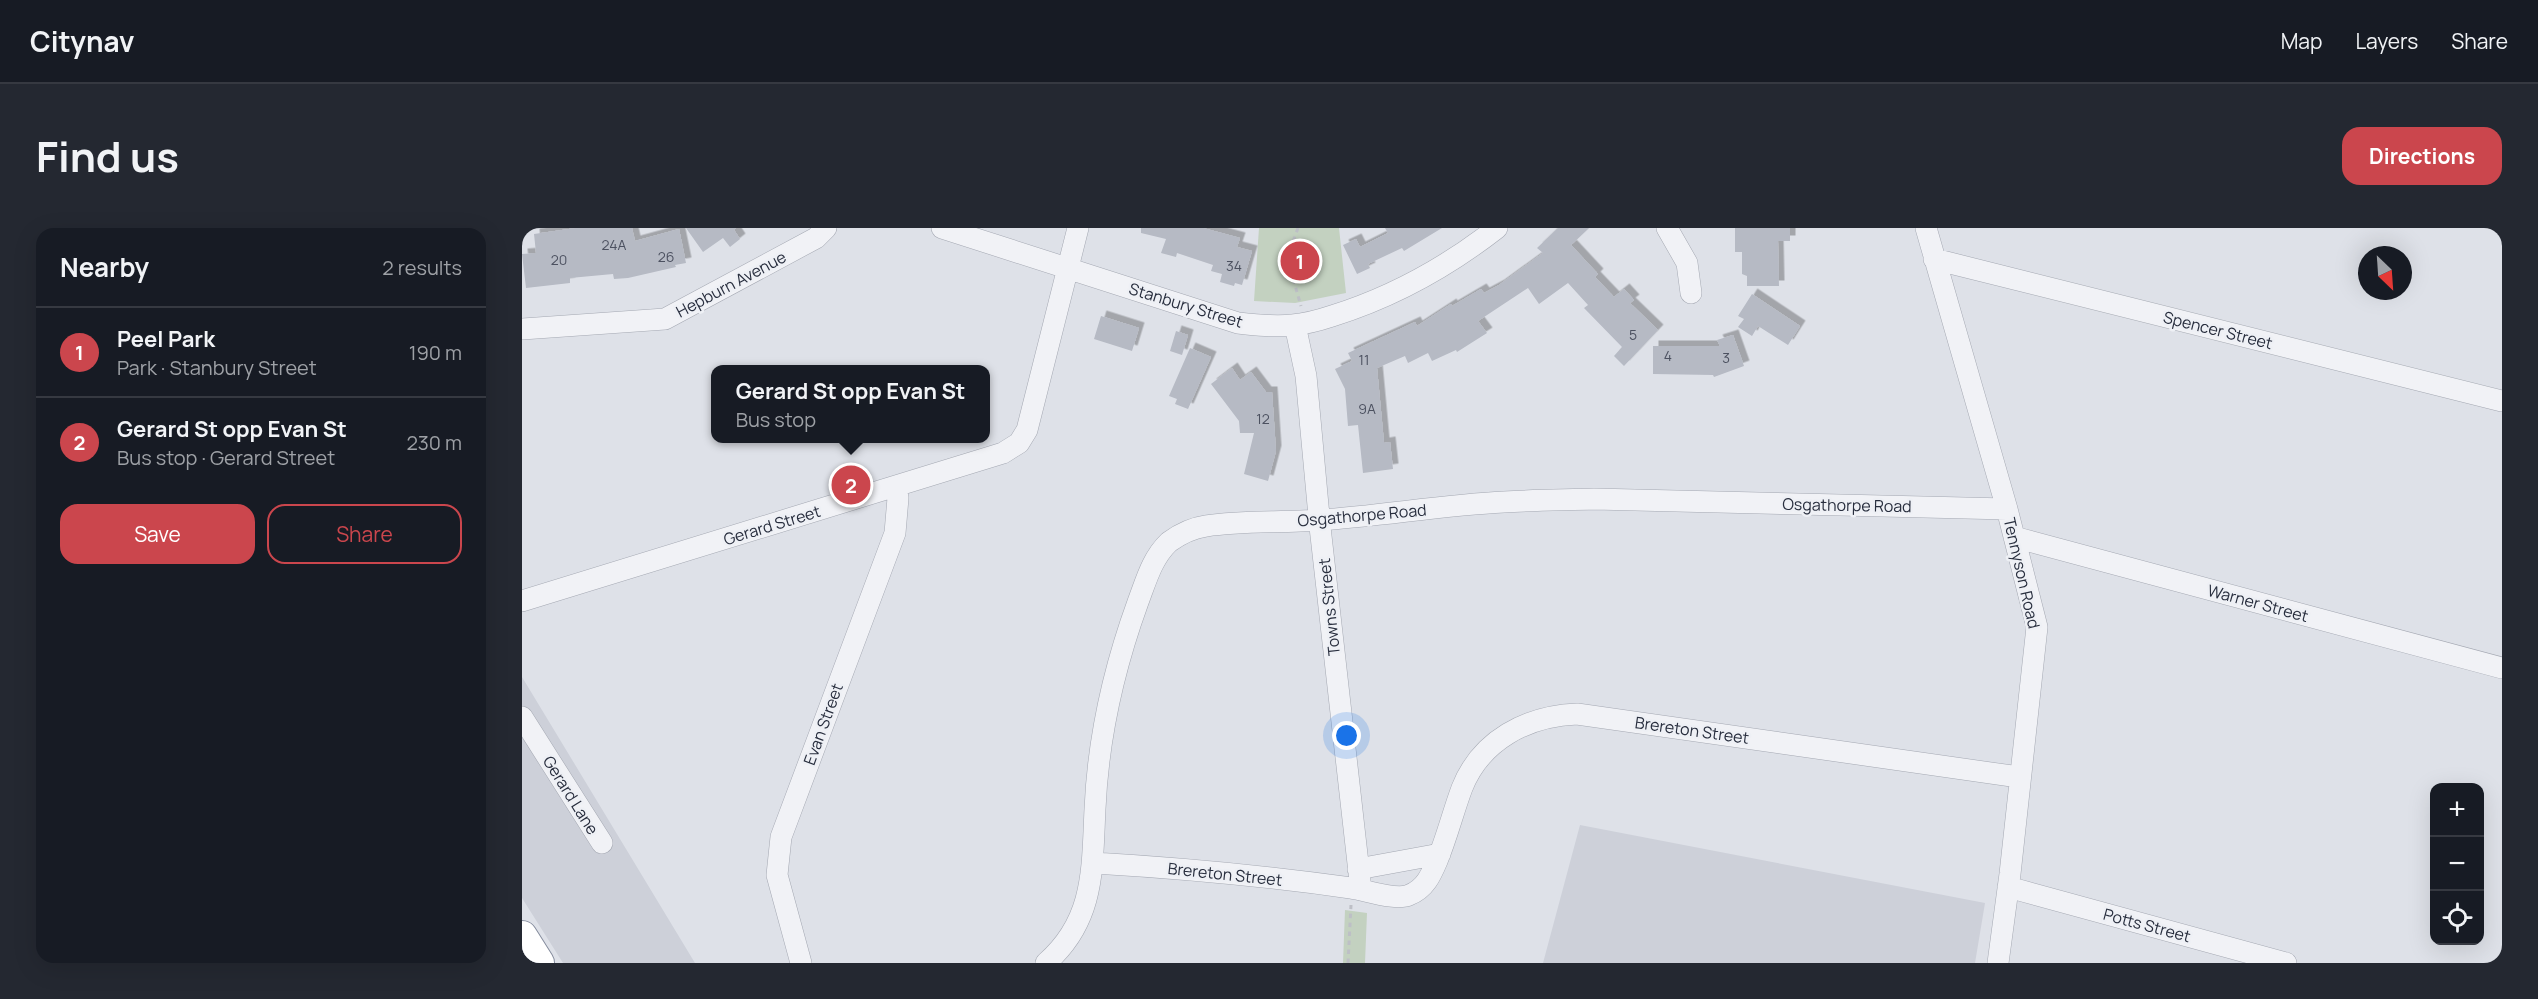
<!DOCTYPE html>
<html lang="en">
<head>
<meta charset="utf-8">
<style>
	body { margin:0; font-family:Manrope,sans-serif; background:#242831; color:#f1f3f6 }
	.controls { position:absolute; right:18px; bottom:18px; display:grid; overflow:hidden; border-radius:12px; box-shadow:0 6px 24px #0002 }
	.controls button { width:54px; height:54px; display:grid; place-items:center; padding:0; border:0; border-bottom:2px solid #363941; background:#171b24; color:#f1f3f6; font:30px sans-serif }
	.compass { position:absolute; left:1836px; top:18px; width:54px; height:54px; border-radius:50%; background:#171b24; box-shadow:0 6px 24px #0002; rotate:155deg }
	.you { position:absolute; left:825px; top:508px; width:21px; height:21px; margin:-15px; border:4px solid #fff; border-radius:50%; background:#1a73e8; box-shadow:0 0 0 9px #1a73e833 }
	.badge { display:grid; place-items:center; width:39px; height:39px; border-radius:50%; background:#cb464d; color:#fff; font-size:20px; font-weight:700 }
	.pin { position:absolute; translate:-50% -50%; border:3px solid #fff; box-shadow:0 2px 6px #0006 }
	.popup { position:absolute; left:189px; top:137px; width:279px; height:78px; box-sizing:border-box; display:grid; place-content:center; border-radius:12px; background:#171b24; filter:drop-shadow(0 2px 4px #0005); font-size:20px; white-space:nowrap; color:#9ea1a6 }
	.popup b { font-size:22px; color:#f1f3f6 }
	.popup::after { content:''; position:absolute; left:50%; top:100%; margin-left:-12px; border:12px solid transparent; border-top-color:#171b24 }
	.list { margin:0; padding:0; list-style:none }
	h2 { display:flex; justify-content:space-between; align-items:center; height:78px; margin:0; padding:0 24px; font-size:26px }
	h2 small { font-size:20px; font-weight:400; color:#9ea1a6 }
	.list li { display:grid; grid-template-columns:39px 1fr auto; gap:18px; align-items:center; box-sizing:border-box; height:90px; padding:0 24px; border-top:2px solid #363941 }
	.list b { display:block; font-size:22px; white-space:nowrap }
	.list p { margin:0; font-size:20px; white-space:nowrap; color:#9ea1a6 }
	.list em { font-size:20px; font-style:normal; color:#9ea1a6 }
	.actions { display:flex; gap:12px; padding:18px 24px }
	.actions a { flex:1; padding:14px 0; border:2px solid #cb464d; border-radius:18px; text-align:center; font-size:21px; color:#cb464d }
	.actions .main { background:#cb464d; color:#fff }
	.icon { flex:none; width:33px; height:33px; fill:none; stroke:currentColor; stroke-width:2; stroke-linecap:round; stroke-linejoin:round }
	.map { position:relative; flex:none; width:1980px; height:735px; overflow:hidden; border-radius:18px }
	header { display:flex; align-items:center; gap:36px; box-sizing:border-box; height:84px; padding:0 30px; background:#171b24; border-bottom:2px solid #363941 }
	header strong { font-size:28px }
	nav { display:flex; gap:33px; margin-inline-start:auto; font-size:21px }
	.intro { display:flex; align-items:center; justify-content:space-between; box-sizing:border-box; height:144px; padding:0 36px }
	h1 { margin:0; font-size:42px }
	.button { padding:15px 27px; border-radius:18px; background:#cb464d; color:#fff; font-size:21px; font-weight:700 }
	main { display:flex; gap:36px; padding:0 36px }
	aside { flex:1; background:#171b24; border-radius:18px; box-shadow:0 6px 24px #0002 }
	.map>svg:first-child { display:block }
</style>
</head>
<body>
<header>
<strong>Citynav</strong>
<nav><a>Map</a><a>Layers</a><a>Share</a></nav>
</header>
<div class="intro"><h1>Find us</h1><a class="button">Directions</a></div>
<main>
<aside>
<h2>Nearby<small>2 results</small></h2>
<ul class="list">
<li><span class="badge">1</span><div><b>Peel Park</b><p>Park · Stanbury Street</p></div><em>190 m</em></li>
<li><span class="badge">2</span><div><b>Gerard St opp Evan St</b><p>Bus stop · Gerard Street</p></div><em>230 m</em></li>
</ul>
<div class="actions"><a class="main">Save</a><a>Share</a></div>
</aside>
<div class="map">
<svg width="1980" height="735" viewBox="0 0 1980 735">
	<defs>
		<filter id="shadow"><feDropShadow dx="5.5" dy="-5.5" stdDeviation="0" flood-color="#0004"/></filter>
	</defs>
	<rect width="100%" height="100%" fill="#dee1e8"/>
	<path fill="#cdd0d9" d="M0,449L173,735H41L0,670Z
		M1058,597L1463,675L1453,735H1021Z"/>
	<path fill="#c3d1c0" d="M737,0H817L824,65L773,75L732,73Z
		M823,682L845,685L843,735H821Z"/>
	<path fill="#b6bac4" filter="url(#shadow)" d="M54,0H110L113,13L157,1L164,35L153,37L154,39L106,50L92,51L91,46L48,50V55L4,60L0,26L14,25L12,6Z
		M164,0H214L212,2L218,11L208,19L201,10L181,24Z
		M619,0H681L718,10L715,19L730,23L720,57L713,55L712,58L698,54L700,46L689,43L691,37L655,25L654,29L639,25L644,11L619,5Z
		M863,0H920L882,23L880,20L846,36L848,40L835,46L821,17L834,11L838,19L866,5Z
		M1036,0H1067L1049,17L1076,46L1073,49L1092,69L1102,61L1112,72L1108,75L1136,102L1102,138L1092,128L1100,119L1062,80L1066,77L1046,55L1017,76L1006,60L956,93L965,105L935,124L934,122L910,133L906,125L886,135L883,128L855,140L862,215L868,214L871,241L841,245L836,197L826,198L823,161L813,141L830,133L826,125L893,94L895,98L929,76L930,78L959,61L962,65L977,57L1021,25L1015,20Z
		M1213,0H1268V13H1256L1257,58H1225V48L1220,46V24H1213Z
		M1230,66L1278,98L1266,117L1236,98L1230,108L1216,99L1222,91L1216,88Z
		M579,88L617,100L610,123L572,111Z
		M654,103L666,107L660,127L648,123Z
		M1211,107L1222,138L1192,149L1191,147L1131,146V118H1198L1195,112Z
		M668,120L689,129L666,181L653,176L655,171L647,168Z
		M710,140L718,152L729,144L744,164H750L754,223L746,253L722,246L732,205H718L717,193L689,156Z"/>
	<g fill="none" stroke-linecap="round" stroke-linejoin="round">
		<defs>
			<path id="minor" d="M420,0L716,95C734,97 752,99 770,97C784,96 798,92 810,88C871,69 925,39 975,0
				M1145,0L1165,35L1169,65
				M1404,0L1485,281L1515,399L1488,646L1476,735
				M1412,31L1980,173
				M773,97L784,148L798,299L839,662
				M0,101L143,91L294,10L304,0
				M1492,309L1980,440
				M0,373L481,225L497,215L505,202L556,0
				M0,489L80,615
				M572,635C657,640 744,648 829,660C844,662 874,673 887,667C903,661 909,647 915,633C925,609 931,584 940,560C959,512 1005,488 1055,486L1497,549
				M836,641L918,626
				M1486,659L1764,735
				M279,735L255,647L259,609L373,305L376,270L374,259
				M524,735C573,692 570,641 573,581C576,511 592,440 616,374C624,353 630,330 647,314C658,306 670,300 684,298C721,292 760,295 797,292C859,288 920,277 982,274C1012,272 1042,272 1072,271L1485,281"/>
			<path id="highway" d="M0,708L17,735"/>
		</defs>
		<use href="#minor" stroke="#a4a8b2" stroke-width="22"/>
		<use href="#highway" stroke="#868d9e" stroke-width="32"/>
		<path stroke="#bdbfc6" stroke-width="3" stroke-dasharray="4.5 4.5" stroke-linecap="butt" d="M776,0L765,30L779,78
			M826,735L829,677"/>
		<use href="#minor" stroke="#f1f2f6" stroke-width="21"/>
		<use href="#highway" stroke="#fff" stroke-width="30"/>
	</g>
	<g text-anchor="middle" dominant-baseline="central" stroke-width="5" stroke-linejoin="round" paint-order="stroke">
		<g font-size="14" fill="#4c5160">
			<text x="92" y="16">24A</text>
			<text x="144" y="28">26</text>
			<text x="37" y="31">20</text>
			<text x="712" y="37">34</text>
			<text x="1111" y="106">5</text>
			<text x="1146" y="127">4</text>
			<text x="1204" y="129">3</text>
			<text x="842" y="131">11</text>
			<text x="845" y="180">9A</text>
			<text x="741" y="190">12</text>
		</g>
		<g font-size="16" fill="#282e3e" stroke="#eef0f5">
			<text transform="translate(209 56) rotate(-28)">Hepburn Avenue</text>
			<text transform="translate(664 77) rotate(17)">Stanbury Street</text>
			<text transform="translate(1696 102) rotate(14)">Spencer Street</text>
			<text transform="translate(1325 277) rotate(1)">Osgathorpe Road</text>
			<text transform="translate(840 287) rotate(-5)">Osgathorpe Road</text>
			<text transform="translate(250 297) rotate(-17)">Gerard Street</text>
			<text transform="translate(1500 345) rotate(77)">Tennyson Road</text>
			<text transform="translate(1736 375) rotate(15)">Warner Street</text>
			<text transform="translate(807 379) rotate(-96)">Towns Street</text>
			<text transform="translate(301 496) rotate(-70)">Evan Street</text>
			<text transform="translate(1170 502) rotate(8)">Brereton Street</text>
			<text transform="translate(49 567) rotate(58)">Gerard Lane</text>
			<text transform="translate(703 646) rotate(6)">Brereton Street</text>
			<text transform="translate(1625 697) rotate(15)">Potts Street</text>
		</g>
	</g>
</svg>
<div class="controls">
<button>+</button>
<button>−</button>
<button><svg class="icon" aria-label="locate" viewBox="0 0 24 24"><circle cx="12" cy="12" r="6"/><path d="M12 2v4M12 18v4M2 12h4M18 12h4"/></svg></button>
</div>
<svg class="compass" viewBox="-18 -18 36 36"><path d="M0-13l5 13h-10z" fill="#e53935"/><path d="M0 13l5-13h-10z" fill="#9ea1a6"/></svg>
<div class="you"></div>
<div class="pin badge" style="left:778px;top:33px">1</div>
<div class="pin badge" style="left:329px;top:257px">2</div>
<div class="popup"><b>Gerard St opp Evan St</b>Bus stop</div>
</div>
</main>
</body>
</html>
